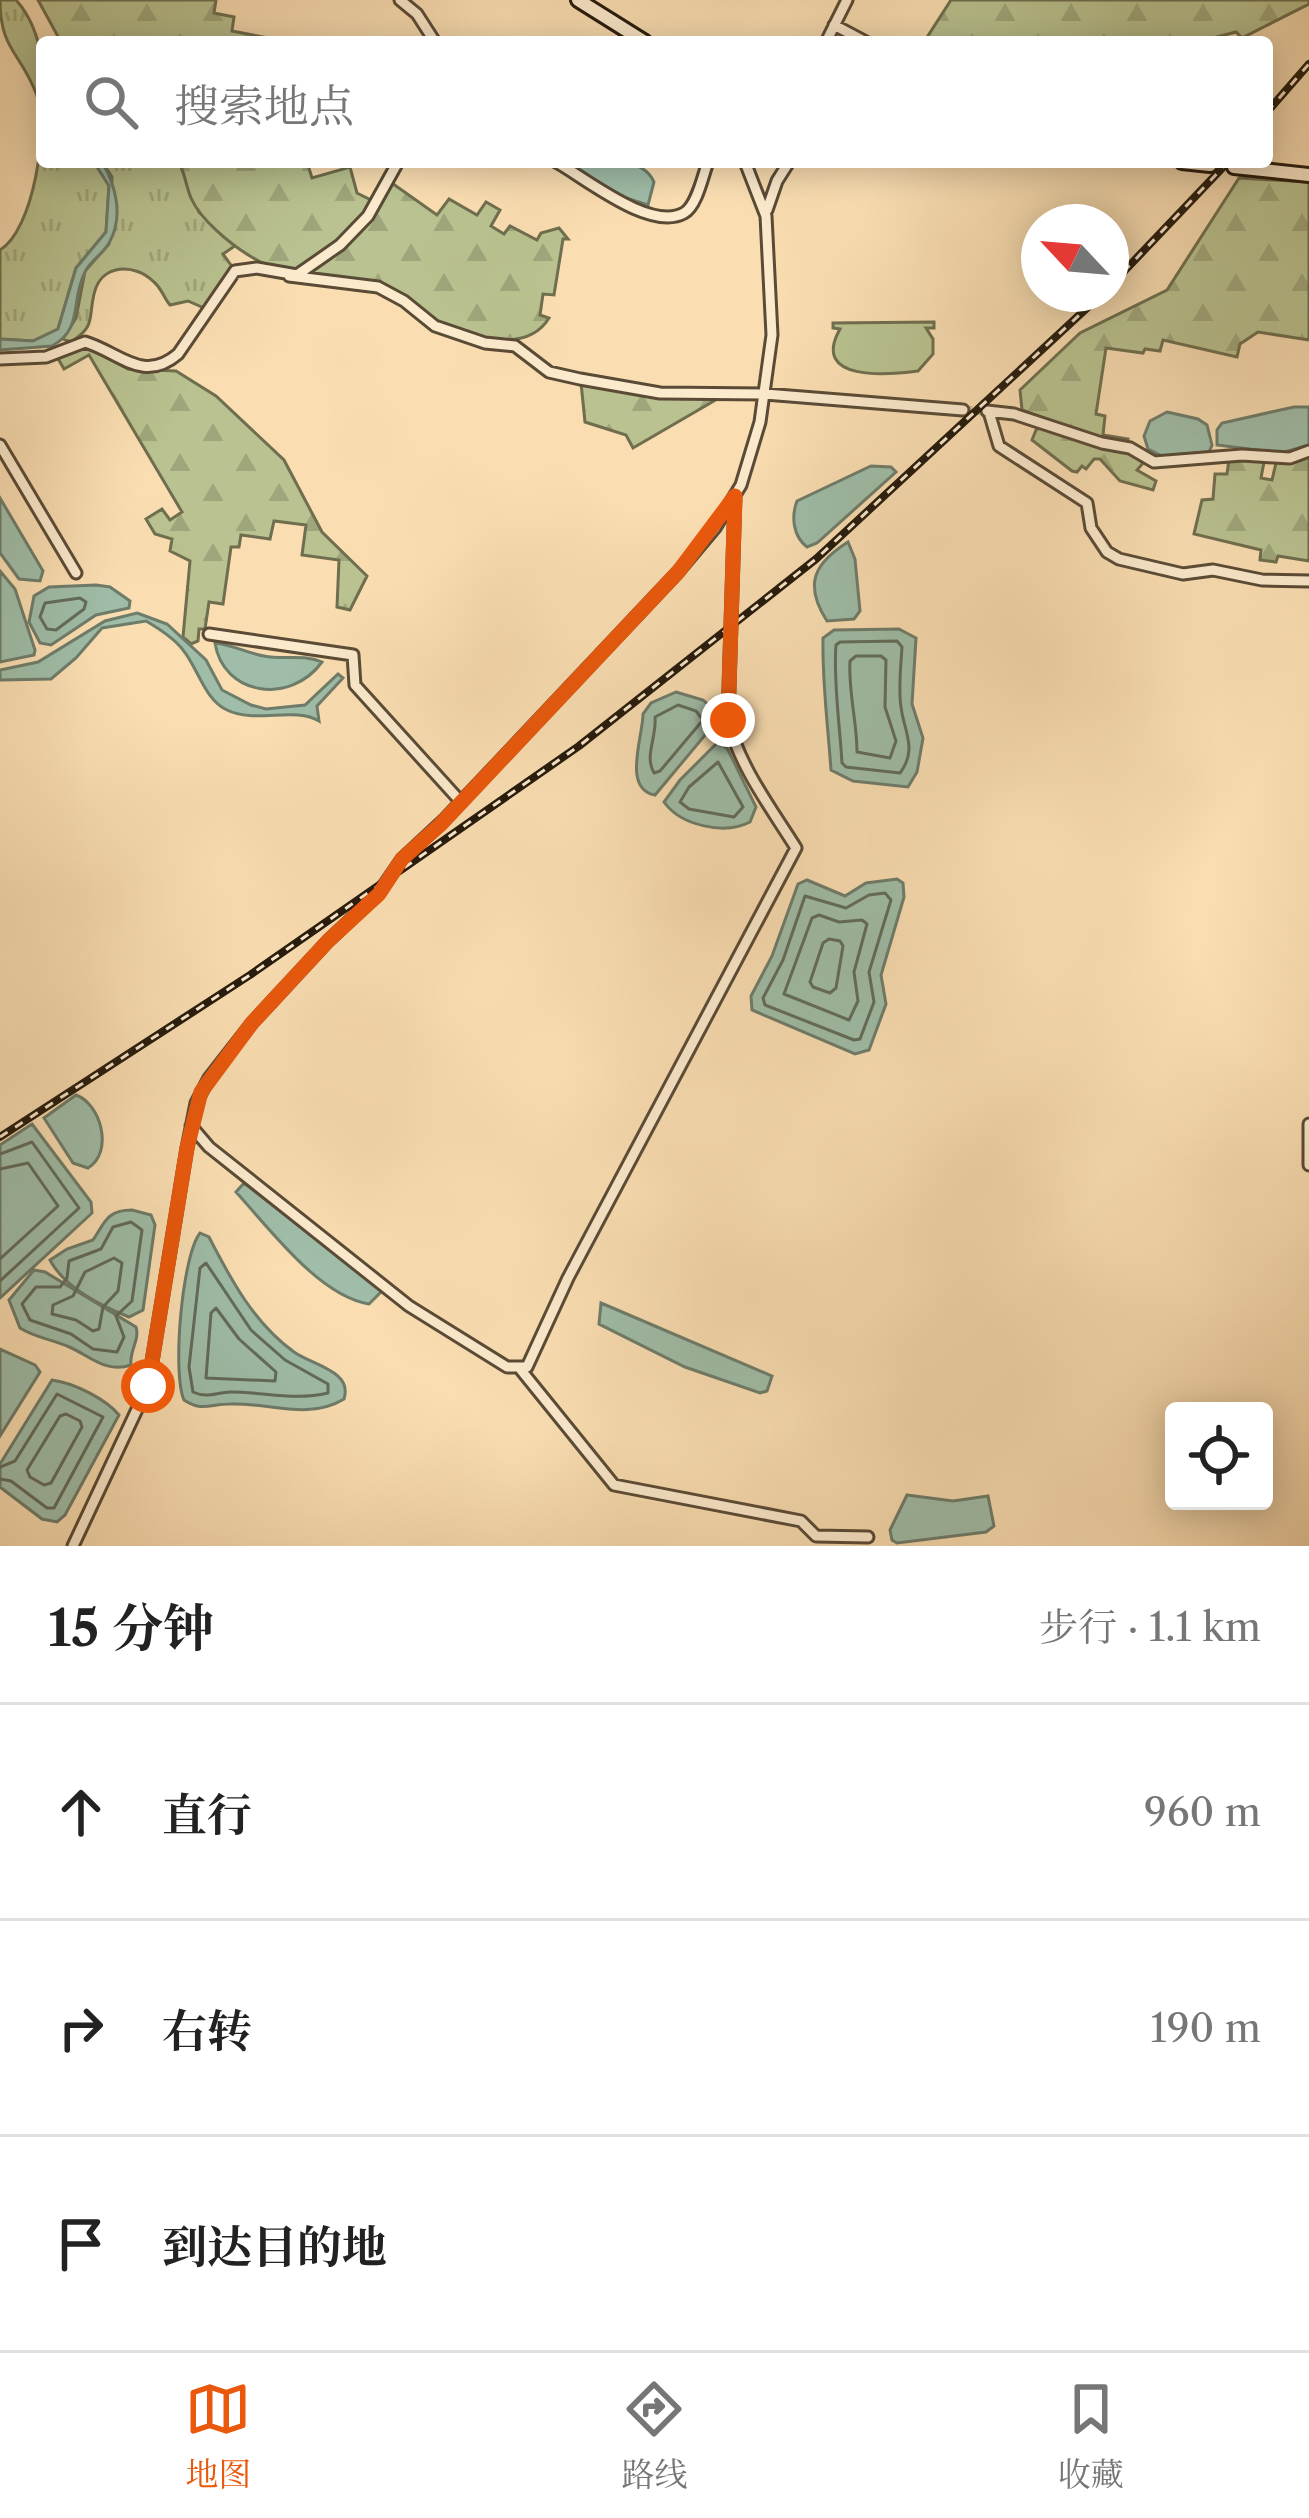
<!DOCTYPE html>
<html lang="zh">
<head>
<meta charset="utf-8">
<style>
	body { margin:0; font-family:"Libre Caslon Text","Noto Serif SC",serif; background:#f6f6f6; color:#222 }
	.controls { position:absolute; right:36px; bottom:36px; display:grid; overflow:hidden; border-radius:12px; box-shadow:0 6px 30px #0003 }
	.controls button { width:108px; height:108px; display:grid; place-items:center; padding:0; border:0; border-bottom:3px solid #e0e0e0; background:#fff; color:#222; font:60px sans-serif }
	.compass { position:absolute; left:1021px; top:204px; width:108px; height:108px; border-radius:50%; background:#fff; box-shadow:0 6px 30px #0003; rotate:296deg }
	.stop { position:absolute; width:36px; height:36px; margin:-27px; border:9px solid #ea580c; border-radius:50%; background:#fff }
	.stop.end { background:#ea580c; border-color:#fff; box-shadow:0 3px 12px #0008 }
	.list { margin:0; padding:0; list-style:none }
	h2 { display:flex; justify-content:space-between; align-items:center; height:156px; margin:0; padding:0 48px; font-size:51px }
	h2 small { font-size:39px; font-weight:400; color:#767676 }
	.list li { display:grid; grid-template-columns:78px 1fr auto; gap:36px; align-items:center; box-sizing:border-box; height:216px; padding:0 48px; border-top:3px solid #e0e0e0 }
	.list b { display:block; font-size:45px; white-space:nowrap }
	.list em { font-size:39px; font-style:normal; color:#767676 }
	.icon { flex:none; width:66px; height:66px; fill:none; stroke:currentColor; stroke-width:2; stroke-linecap:round; stroke-linejoin:round }
	.map { position:relative; flex:none; width:1309px; height:1546px; overflow:hidden }
	.search { position:absolute; background:#fff; box-shadow:0 6px 30px #0003; left:36px; right:36px; top:36px; height:132px; display:flex; align-items:center; gap:30px; box-sizing:border-box; padding:0 42px; border-radius:12px; color:#767676; font-size:45px }
	.sheet { height:804px; background:#fff }
	nav { display:flex; justify-content:space-around; align-items:center; box-sizing:border-box; height:168px; border-top:3px solid #e0e0e0; background:#fff; font-size:33px; color:#767676 }
	nav a { display:grid; justify-items:center; gap:6px }
	nav .on { color:#ea580c }
	.map>svg:first-child { display:block }
</style>
</head>
<body>
<div class="map">
<svg width="1309" height="1546" viewBox="0 0 1309 1546">
	<defs>
		<pattern id="grass-tufts" width="24" height="20" patternUnits="userSpaceOnUse" patternTransform="scale(3)"><rect width="24" height="20" fill="#b9c290"/><path d="M3 7l-1-3M5 7V3M7 7l1-3M15 17l-1-3M17 17v-4M19 17l1-3" fill="none" stroke="#9fa67b"/></pattern>
		<pattern id="forest-firs" width="22" height="20" patternUnits="userSpaceOnUse" patternTransform="scale(3)"><rect width="22" height="20" fill="#b9c290"/><path d="M5 1l3.5 6h-7zM16 11l3.5 6h-7z" fill="#9fa67b"/></pattern>
	</defs>
	<rect width="100%" height="100%" fill="#fadeb2"/>
	<filter id="stains"><feTurbulence type="fractalNoise" baseFrequency=".00167" numOctaves="4"/><feColorMatrix values="0 0 0 0 .2 0 0 0 0 .09 0 0 0 0 .02 0 0 0 .5 -.17"/></filter>
	<radialGradient id="worn" r=".72"><stop offset=".6" stop-color="#630" stop-opacity="0"/><stop offset="1" stop-color="#630" stop-opacity=".3"/></radialGradient>
	<path fill="url(#grass-tufts)" stroke="#6f6e4e" stroke-width="3" d="M0,0H16C54,42 42,108 42,162H94L109,185L106,232L76,268L58,329L33,341L0,339V250C33,231 50,127 36,93C20,52 0,49 0,0Z
		M102,162H179L199,212L236,245L223,254L233,268L204,308L188,301L170,305C164,298 162,289 154,282C135,263 101,263 94,294C88,319 96,326 71,342L63,339L76,318L85,271L109,244L112,177Z"/>
	<path fill="url(#forest-firs)" stroke="#6f6e4e" stroke-width="3" d="M38,0H216L214,13L234,17L232,31L289,42H61Z
		M951,0H1309V4L1242,38L1236,32L1198,42H924Z
		M179,162H307L312,178L350,167L357,193L379,204L389,181L437,215L449,199L477,215L486,202L500,210L491,226L504,234L510,226L537,240L541,233L559,228L568,239H563L554,295L543,294L540,315L549,318C526,356 463,337 431,318C412,307 398,289 376,283C354,277 333,282 311,279C293,277 266,266 250,256C230,244 200,219 191,198C186,186 185,174 179,162Z
		M1239,178L1309,182V340L1258,332L1240,344L1237,357L1163,340L1160,351L1145,349L1143,353L1106,348L1096,414L1105,416L1103,435L1128,439L1127,445L1108,443L1022,410L1020,390L1080,333L1167,290Z
		M79,346L99,351L128,369L176,371L216,396L284,460L322,532L367,576L350,610L337,607L339,560L302,555L306,525L274,521L270,539L241,535L239,547H231L223,604L209,602L205,629H199L198,641L191,644L183,637L190,561L170,551L172,539L155,534L146,519L162,509L170,520L182,512L89,355L64,369L57,357Z
		M581,383L674,398H719L633,448L626,435L585,422Z
		M1042,427L1132,452L1143,463L1137,470L1156,481L1153,490L1120,481L1100,459H1094L1086,469L1082,466L1077,472L1072,471L1032,440L1036,430Z
		M1309,454V561L1278,556L1276,562L1260,560L1261,550L1194,534L1202,500L1213,499L1215,474H1227L1229,459L1264,462L1261,478L1272,480L1276,463Z"/>
	<path fill="#b9c290" stroke="#6f6e4e" stroke-width="3" d="M934,322V328H926L933,339V354L918,371C888,375 810,382 840,329L833,328V323Z"/>
	<path fill="#9fbda8" stroke="#6e7c6a" stroke-width="3" d="M94,162H102C116,186 124,217 109,243C103,254 90,261 85,272C70,301 84,328 52,346L0,350V339L33,341L58,329L76,268L106,232L109,186Z
		M569,162C596,162 641,153 654,182L648,205L620,196L571,168Z
		M1294,407H1309V445L1281,453L1217,445V430L1222,423Z
		M1167,412L1198,419L1207,425L1212,445L1209,452L1162,456L1148,449L1144,436L1150,421Z
		M871,466L891,467L896,472L817,543L807,547C793,536 791,517 797,501Z
		M0,498L43,571L40,581L19,579L0,553Z
		M848,542L855,559L860,611L854,619L827,621C804,585 813,564 848,542Z
		M0,571L15,589L35,650L34,655L0,662Z
		M96,585L110,587L130,601L129,608L96,615L51,645L40,643L29,622L34,596L49,587Z
		M137,613L167,624L206,660L222,690L251,705L266,709L305,705L338,674L343,678L317,706L319,721C295,706 255,724 227,710C204,699 198,668 183,650C174,638 158,628 146,621L102,628L76,658L51,679L0,680V670L38,662L105,621Z
		M899,629L916,638L912,704L923,738L917,772L908,787L853,781L831,770C828,726 822,682 823,638L834,630Z
		M215,643C233,645 247,653 264,656C284,660 305,654 322,662C290,706 223,695 215,643Z
		M676,692L703,700L721,716L655,795C622,789 643,737 643,714L651,703Z
		M717,743L727,748L756,807L750,822C725,835 681,826 664,802L680,780Z
		M897,879L903,883L904,897L881,975L886,1004L869,1050L855,1054L752,1010L751,996L772,956L798,884L807,880L845,896L866,883Z
		M76,1095C101,1104 114,1152 88,1168L73,1163L44,1118Z
		M32,1124L91,1202L92,1213L0,1298V1145Z
		M244,1183L382,1291L369,1304C319,1296 269,1228 236,1192Z
		M132,1210L151,1215L155,1225L143,1310L129,1317C99,1305 64,1287 50,1260L67,1249L93,1240C105,1222 107,1210 132,1210Z
		M200,1233L209,1237C231,1280 254,1323 294,1352C312,1365 353,1371 344,1399C308,1421 268,1402 230,1404C210,1404 202,1412 184,1400C172,1373 182,1256 200,1233Z
		M34,1270L45,1272L136,1327C140,1340 129,1351 131,1365C106,1374 89,1355 67,1346C51,1339 36,1338 20,1328L9,1300Z
		M601,1303L772,1376L767,1391L760,1393L685,1367L599,1324Z
		M0,1349L35,1365L40,1372L0,1436Z
		M52,1380C74,1383 106,1399 119,1415L65,1515L57,1522L42,1519L0,1487V1464Z
		M907,1495L953,1501L988,1496L994,1526L986,1532L897,1543L892,1540L890,1530Z"/>
	<g fill="none" stroke-linecap="round" stroke-linejoin="round">
		<path stroke="#626c5a" stroke-width="3" d="M80,598L86,602L84,609L56,630L47,629L40,617L45,603Z
			M897,641L902,647C901,666 898,688 901,707C904,732 918,749 900,773L846,767L842,763C840,727 833,679 836,645L840,642Z
			M856,656H881L886,660L885,707L896,741L890,758L857,752C857,722 848,690 850,661Z
			M678,705L696,711L703,720L660,771L654,773C644,756 657,737 655,717Z
			M718,762L743,807L734,817L689,809L680,802L689,787Z
			M885,893L891,900L869,972L874,1002L860,1039L854,1040L765,1005L763,998L783,960L805,896L846,908L869,895Z
			M819,915L839,922L862,920L867,924L854,972L858,1001L849,1020L784,994L812,918Z
			M829,939L840,941L843,946L836,988L830,993L813,987L810,982L823,943Z
			M0,1154L32,1142L79,1208L0,1281
			M0,1169L28,1163L58,1206L0,1259
			M131,1222L142,1230L132,1301L116,1316L124,1337L117,1352L93,1349L71,1334L30,1320L22,1304L36,1287H60L67,1278L69,1261L101,1249L113,1227Z
			M114,1258L122,1263L118,1291L103,1307L99,1329L93,1331L76,1320L52,1314L53,1305L73,1296L85,1272Z
			M206,1263L251,1330L285,1360L328,1384V1393C294,1401 265,1392 231,1392C216,1392 208,1399 193,1392L189,1367L200,1268Z
			M216,1308L239,1339L276,1372L275,1381L206,1378L211,1313Z
			M66,1414L80,1421L82,1427L51,1483L44,1485L30,1477L27,1470L60,1416Z
			M0,1467L15,1461L57,1394L103,1417L54,1508H47L11,1481L0,1479"/>
		<path stroke="#cfb791" stroke-width="9" stroke-dasharray="9 4.5" stroke-linecap="butt" d="M963,410L987,411"/>
		<defs>
			<path id="street" d="M400,0L417,14L435,42
				M834,25L866,42
				M826,42L847,0
				M556,162C584,177 650,232 684,213C697,206 703,175 708,162
				M767,210L777,181L789,162
				M289,276L378,287L404,301L435,326L485,343L515,346L549,372L580,379L660,393L765,394L963,410
				M0,359L46,357L85,342C119,352 143,384 178,354L235,271L257,268L297,275L340,245L368,216L398,162
				M987,411L1014,414L1102,443L1130,448L1154,462L1242,455L1290,458L1309,451
				M989,412L999,446L1087,503L1091,528L1107,552L1119,559L1183,574L1213,570L1262,580L1309,581
				M0,445L76,573
				M209,634L353,655L355,685L461,802
				M1309,1124V1165
				M191,1126L209,1147L409,1306L507,1367H527L568,1278L796,848C771,808 739,766 728,720L735,496
				M521,1370L614,1485L801,1521L816,1536L868,1537
				M73,1546L148,1386L187,1148L196,1103L209,1078L252,1023L328,941L378,894L402,859L445,819L678,572L715,528L741,485L760,422L772,335L766,216L745,162"/>
			<path id="secondary" d="M578,0L645,42
				M1182,162L1210,165
				M1234,167L1309,175"/>
		</defs>
		<use href="#street" stroke="#5a4b36" stroke-width="15"/>
		<use href="#secondary" stroke="#251a0c" stroke-width="18"/>
		<use href="#street" stroke="#fceacd" stroke-width="9"/>
		<use href="#secondary" stroke="#fceacd" stroke-width="12"/>
		<defs>
			<path id="rail" d="M1267,112L1309,64
				M1111,285L1228,162
				M0,1137L250,975L579,746L816,559L1102,294"/>
		</defs>
		<use href="#rail" stroke="#251a0c" stroke-width="8"/>
		<use href="#rail" stroke="#fceacd" stroke-width="3" stroke-dasharray="9" stroke-linecap="butt"/>
	</g>
	<g fill="none" stroke-linecap="round" stroke-linejoin="round">
		<path stroke="#ea580c" stroke-width="15" d="M148,1386L187,1148L201,1092L252,1023L328,941L379,894L402,859L440,825L678,572L735,496L728,720"/>
	</g>
	<rect width="100%" height="100%" filter="url(#stains)"/>
	<rect width="100%" height="100%" fill="url(#worn)"/>
</svg>
<div class="controls">
<button><svg class="icon" aria-label="locate" viewBox="0 0 24 24"><circle cx="12" cy="12" r="6"/><path d="M12 2v4M12 18v4M2 12h4M18 12h4"/></svg></button>
</div>
<svg class="compass" viewBox="-18 -18 36 36"><path d="M0-13l5 13h-10z" fill="#e53935"/><path d="M0 13l5-13h-10z" fill="#767676"/></svg>
<div class="stop" style="left:148px;top:1386px"></div>
<div class="stop end" style="left:728px;top:720px"></div>
<div class="search"><svg class="icon" aria-label="search" viewBox="0 0 24 24"><circle cx="10" cy="10" r="6"/><path d="M15 15l6 6"/></svg>搜索地点</div>
</div>
<section class="sheet">
<h2>15 分钟<small>步行 · 1.1 km</small></h2>
<ul class="list">
<li><svg class="icon" aria-label="ahead" viewBox="0 0 24 24"><path d="M12 20V5M6 11l6-6 6 6"/></svg><div><b>直行</b></div><em>960 m</em></li>
<li><svg class="icon" aria-label="right" viewBox="0 0 24 24"><path d="M7 20v-9h11M14 6l5 5-5 5"/></svg><div><b>右转</b></div><em>190 m</em></li>
<li><svg class="icon" aria-label="arrive" viewBox="0 0 24 24"><path d="M6 21V4h12l-3 4 3 4H6"/></svg><div><b>到达目的地</b></div></li>
</ul>
</section>
<nav>
<a class="on"><svg class="icon" aria-label="map" viewBox="0 0 24 24"><path d="M3 6l6-2 6 2 6-2v14l-6 2-6-2-6 2zM9 4v14M15 6v14"/></svg>地图</a>
<a><svg class="icon" aria-label="directions" viewBox="0 0 24 24"><path d="M12 3l9 9-9 9-9-9zM9 14v-3h6M13 9l2 2-2 2"/></svg>路线</a>
<a><svg class="icon" aria-label="saved" viewBox="0 0 24 24"><path d="M7 4h10v16l-5-4-5 4z"/></svg>收藏</a>
</nav>
</body>
</html>
